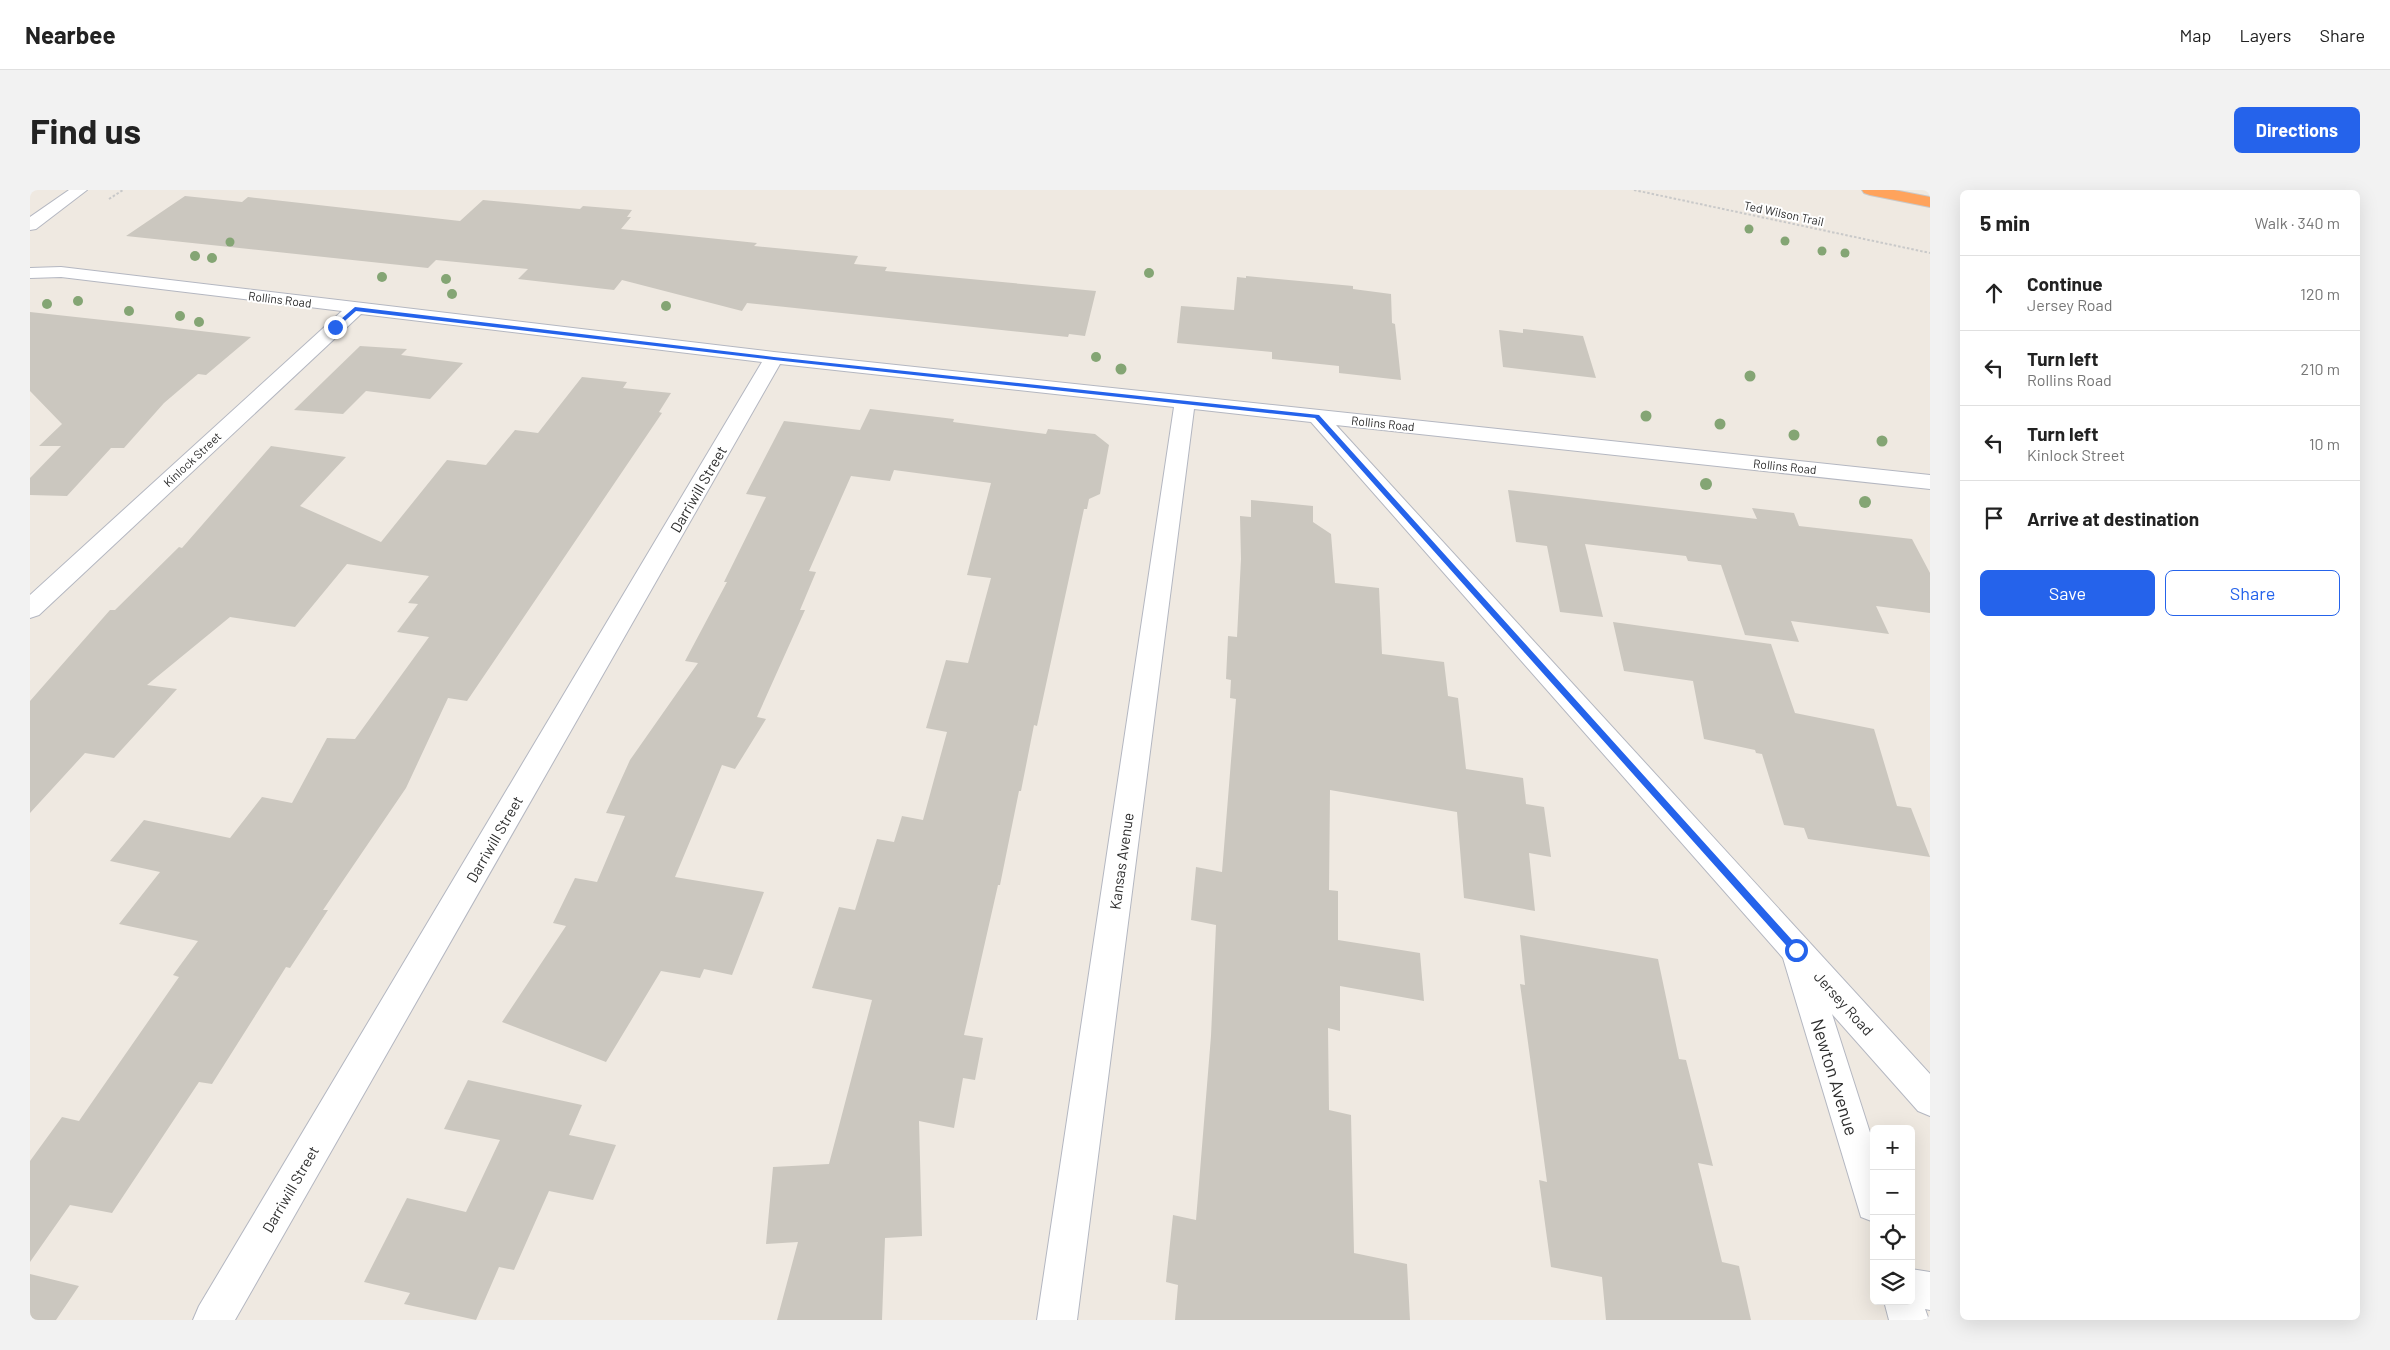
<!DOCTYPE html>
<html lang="en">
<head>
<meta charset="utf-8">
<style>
	body { margin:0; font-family:Barlow,sans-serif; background:#f2f2f2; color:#222 }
	.controls { position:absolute; right:15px; bottom:15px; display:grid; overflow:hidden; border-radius:8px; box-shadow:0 5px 20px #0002 }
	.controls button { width:45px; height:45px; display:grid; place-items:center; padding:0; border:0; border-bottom:1px solid #e0e0e0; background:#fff; color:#222; font:25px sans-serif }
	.stop { position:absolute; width:15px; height:15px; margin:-11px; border:4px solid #2563eb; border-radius:50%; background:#fff }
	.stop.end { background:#2563eb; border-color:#fff; box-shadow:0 1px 5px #0008 }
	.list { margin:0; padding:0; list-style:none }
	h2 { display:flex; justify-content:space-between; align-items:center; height:65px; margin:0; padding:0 20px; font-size:21px }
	h2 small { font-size:16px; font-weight:400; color:#767676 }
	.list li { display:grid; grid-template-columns:32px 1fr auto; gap:15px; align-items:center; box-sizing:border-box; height:75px; padding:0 20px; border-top:1px solid #e0e0e0 }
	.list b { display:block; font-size:19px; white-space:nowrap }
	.list p { margin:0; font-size:16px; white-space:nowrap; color:#767676 }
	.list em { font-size:16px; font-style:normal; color:#767676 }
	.actions { display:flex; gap:10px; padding:15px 20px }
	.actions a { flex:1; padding:11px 0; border:1px solid #2563eb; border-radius:8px; text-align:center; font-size:18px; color:#2563eb }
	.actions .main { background:#2563eb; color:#fff }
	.icon { flex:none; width:28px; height:28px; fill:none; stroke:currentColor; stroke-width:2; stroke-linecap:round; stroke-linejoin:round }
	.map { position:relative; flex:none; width:1900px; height:1130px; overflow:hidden; border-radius:8px }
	header { display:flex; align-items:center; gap:30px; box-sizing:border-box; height:70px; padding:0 25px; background:#fff; border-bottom:1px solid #e0e0e0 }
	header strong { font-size:24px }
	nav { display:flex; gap:28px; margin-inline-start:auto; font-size:18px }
	.intro { display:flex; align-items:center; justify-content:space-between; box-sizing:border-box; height:120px; padding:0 30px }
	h1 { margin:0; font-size:35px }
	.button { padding:12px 22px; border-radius:8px; background:#2563eb; color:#fff; font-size:18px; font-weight:700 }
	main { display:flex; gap:30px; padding:0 30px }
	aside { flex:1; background:#fff; border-radius:8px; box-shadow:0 5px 20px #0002 }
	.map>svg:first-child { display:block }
</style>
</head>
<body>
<header>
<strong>Nearbee</strong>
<nav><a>Map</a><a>Layers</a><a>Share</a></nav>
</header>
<div class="intro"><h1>Find us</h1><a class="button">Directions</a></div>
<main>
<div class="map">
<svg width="1900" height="1130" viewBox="0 0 1900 1130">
	<rect width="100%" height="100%" fill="#efe9e1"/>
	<path fill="#cbc7bf" d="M155,6L212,12L218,7L430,31L453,10L550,19L553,16L602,20L597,27H601L591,39L727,53L724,56L828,66L824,74L857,77L855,81L1066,101L1055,146L1039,144L1038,147L717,113L712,121L592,90L584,100L488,89L498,79L406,70L398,78L96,46Z
		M1216,86L1323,96V99L1361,104L1362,133L1365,134L1371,190L1309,183V176L1242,169V162L1147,153L1151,116L1204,120L1207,87L1216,88Z
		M0,122L137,137L221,147L176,185L168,184L134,213L94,258H81L37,306L0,305V288L31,256H9L32,234L0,201Z
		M1493,139L1553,146L1566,188L1473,177L1469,140L1493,143Z
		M330,156L377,159L371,165L433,173L400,209L336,201L313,224L264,220Z
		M552,187L597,192L593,198L641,203L629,222L632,223L437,511L418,508L376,598L293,720H298L260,778L256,777L182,894L169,892L82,1023L40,1015L0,1072V971L32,927L49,931L149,787L143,785L168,751L89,734L130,682L80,671L114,630L200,648L232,607L262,613L297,548L325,549L399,447L367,442L388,414L378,413L399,386L317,374L265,437L200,427L117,495L147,499L84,568L55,563L0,623V511L80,420H85L149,357L152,358L241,256L316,267L270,316L351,352L417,270L456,275L485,240L508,243Z
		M840,219L924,229L923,232L1016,244L1018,239L1065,244L1079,255L1070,304L1059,309L1057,319H1054L1007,536L1004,535L991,601H989L970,695H968L934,845L953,848L945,890L933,888L924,938L889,931L892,1046L855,1048L852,1130H747L768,1052L736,1054L743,977L799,974L842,810L782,798L809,717L825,720L847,649L864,652L872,626L893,630L917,542L896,538L916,470L938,473L961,388L937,385L961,293L864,280L860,291L821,286L779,381L786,382L770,420H775L727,527L736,529L705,579L692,575L645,687L734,702L702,785L674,779L670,788L631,781L576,872L472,832L536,736L523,733L545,688L567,692L595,626L576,623L600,570L668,473L655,471L697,392H694L736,307L716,304L754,231L830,240Z
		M1478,300L1727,329L1722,318L1764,323L1769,336L1882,349L1900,383V423L1846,416L1859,444L1761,431L1769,452L1715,445L1691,375L1658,371L1656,366L1555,354L1573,427L1530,422L1517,356L1486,352Z
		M1221,310L1283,316V332L1301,344L1305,393L1349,398L1352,464L1414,472L1418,506L1428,508L1436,579L1493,588L1496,614L1514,617L1521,667L1499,663L1505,721L1434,708L1427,622L1300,600L1299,700L1308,701V750L1390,763L1394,811L1310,796V841L1298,838L1299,920L1321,925L1324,1063L1377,1074L1380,1130H1145L1148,1095L1136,1092L1143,1025L1166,1030L1181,846L1186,735L1161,730L1166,677L1192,682L1206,509L1200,508L1201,490L1196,489L1198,446L1207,447L1211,369L1210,326L1221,327Z
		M1583,432L1741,454L1765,523L1844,539L1867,616L1881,618L1900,667L1778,649L1774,638L1754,635L1732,564L1726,563L1725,560L1674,549L1663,491L1594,481Z
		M1490,745L1628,769L1649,869L1656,870L1683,976L1668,973L1692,1072L1709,1076L1721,1130H1576L1572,1087L1521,1077L1509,990L1517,992L1490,794L1495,795Z
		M438,890L552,915L539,945L586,955L563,1010L519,1001L484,1080L469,1077L446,1130L374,1114L380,1103L334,1092L377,1008L436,1022L470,950L414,939Z
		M0,1084L49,1096L26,1130H0Z"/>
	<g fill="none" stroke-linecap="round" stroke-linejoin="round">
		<defs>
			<path id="street" d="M31,77L744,162L1900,285V299L1306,235L1900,884V926L1888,921L1802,824L1844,955V1032L1831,1027L1753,768L1281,232L1164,219L1047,1130H1007L1144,217L750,174L205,1130H163L169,1116L732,172L331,124L9,425L0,428V405L312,121L31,87L0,88V78Z
				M1881,1079L1900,1082V1120L1895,1119L1899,1130H1859L1854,1111H1881Z"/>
			<path id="secondary" d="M39,0H57L6,39L0,40V27Z"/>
			<path id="highway" d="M1832,0H1864L1900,7V17L1840,5L1834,3Z"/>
		</defs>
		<use href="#street" stroke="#b4b7c1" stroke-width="2"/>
		<use href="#secondary" stroke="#b4b7c1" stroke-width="2"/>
		<use href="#highway" stroke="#c9c9c9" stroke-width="2"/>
		<path stroke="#c9c9c9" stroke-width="2" stroke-dasharray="2.5 2" stroke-linecap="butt" d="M1604,0L1900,63
			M79,9L93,0"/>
		<use href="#street" fill="#fff" fill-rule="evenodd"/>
		<use href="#secondary" fill="#fff" fill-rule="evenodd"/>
		<use href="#highway" fill="#ffa35c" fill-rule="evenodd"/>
	</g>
	<g fill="#84a574">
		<circle cx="1719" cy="39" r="4.5"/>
		<circle cx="1755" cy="51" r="4.5"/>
		<circle cx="200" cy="52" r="4.5"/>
		<circle cx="1792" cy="61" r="4.5"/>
		<circle cx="1815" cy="63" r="4.5"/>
		<circle cx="165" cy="66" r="5"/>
		<circle cx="182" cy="68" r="5"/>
		<circle cx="1119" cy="83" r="5"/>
		<circle cx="352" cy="87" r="5"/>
		<circle cx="416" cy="89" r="5"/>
		<circle cx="422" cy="104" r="5"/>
		<circle cx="48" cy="111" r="5"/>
		<circle cx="17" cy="114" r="5"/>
		<circle cx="636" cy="116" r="5"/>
		<circle cx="99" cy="121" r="5"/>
		<circle cx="150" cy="126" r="5"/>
		<circle cx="169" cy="132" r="5"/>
		<circle cx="1066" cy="167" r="5"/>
		<circle cx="1091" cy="179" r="5.5"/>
		<circle cx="1720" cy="186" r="5.5"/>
		<circle cx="1616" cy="226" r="5.5"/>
		<circle cx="1690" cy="234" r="5.5"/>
		<circle cx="1764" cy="245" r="5.5"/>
		<circle cx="1852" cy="251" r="5.5"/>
		<circle cx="1676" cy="294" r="6"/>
		<circle cx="1835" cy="312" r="6"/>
	</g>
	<path fill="#2563eb" d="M325,117L744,167L1289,225L1771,760L1766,764L1763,763L1285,228L744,170L326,121L307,138H303V136Z"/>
	<g text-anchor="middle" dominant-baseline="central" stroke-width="4" stroke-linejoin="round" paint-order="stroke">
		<g font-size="12" fill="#2e2e2e" stroke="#fff">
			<text transform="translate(1754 23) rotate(12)">Ted Wilson Trail</text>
			<text transform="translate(250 109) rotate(7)">Rollins Road</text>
			<text transform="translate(1353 233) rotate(6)">Rollins Road</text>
			<text transform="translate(162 269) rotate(-43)">Kinlock Street</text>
			<text transform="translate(1755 276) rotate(6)">Rollins Road</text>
		</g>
		<g font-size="15" fill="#2e2e2e" stroke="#fff">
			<text transform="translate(668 299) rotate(-60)">Darriwill Street</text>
			<text transform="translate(464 649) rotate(-60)">Darriwill Street</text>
			<text transform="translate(1091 671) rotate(-82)">Kansas Avenue</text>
			<text transform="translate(1814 813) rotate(48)">Jersey Road</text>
			<text transform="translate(260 999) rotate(-60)">Darriwill Street</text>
		</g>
		<g font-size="18" fill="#2e2e2e" stroke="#fff">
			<text transform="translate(1805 887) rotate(73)">Newton Avenue</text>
		</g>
	</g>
</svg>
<div class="controls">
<button>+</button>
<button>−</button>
<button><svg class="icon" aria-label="locate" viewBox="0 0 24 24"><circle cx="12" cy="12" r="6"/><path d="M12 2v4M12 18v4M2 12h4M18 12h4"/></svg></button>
<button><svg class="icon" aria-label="layers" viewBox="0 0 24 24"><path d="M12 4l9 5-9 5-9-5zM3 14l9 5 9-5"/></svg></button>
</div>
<div class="stop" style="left:1766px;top:760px"></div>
<div class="stop end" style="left:305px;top:137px"></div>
</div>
<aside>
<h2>5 min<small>Walk · 340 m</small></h2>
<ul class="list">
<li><svg class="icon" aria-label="ahead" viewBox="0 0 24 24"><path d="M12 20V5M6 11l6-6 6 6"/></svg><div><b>Continue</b><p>Jersey Road</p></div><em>120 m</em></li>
<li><svg class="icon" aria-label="left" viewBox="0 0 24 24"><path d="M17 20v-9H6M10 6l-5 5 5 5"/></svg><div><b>Turn left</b><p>Rollins Road</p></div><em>210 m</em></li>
<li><svg class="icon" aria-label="left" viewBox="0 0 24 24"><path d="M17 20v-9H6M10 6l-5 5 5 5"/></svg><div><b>Turn left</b><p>Kinlock Street</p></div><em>10 m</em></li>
<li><svg class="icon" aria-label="arrive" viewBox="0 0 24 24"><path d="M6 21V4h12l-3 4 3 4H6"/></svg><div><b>Arrive at destination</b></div></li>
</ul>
<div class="actions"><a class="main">Save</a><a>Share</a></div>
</aside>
</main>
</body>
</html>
